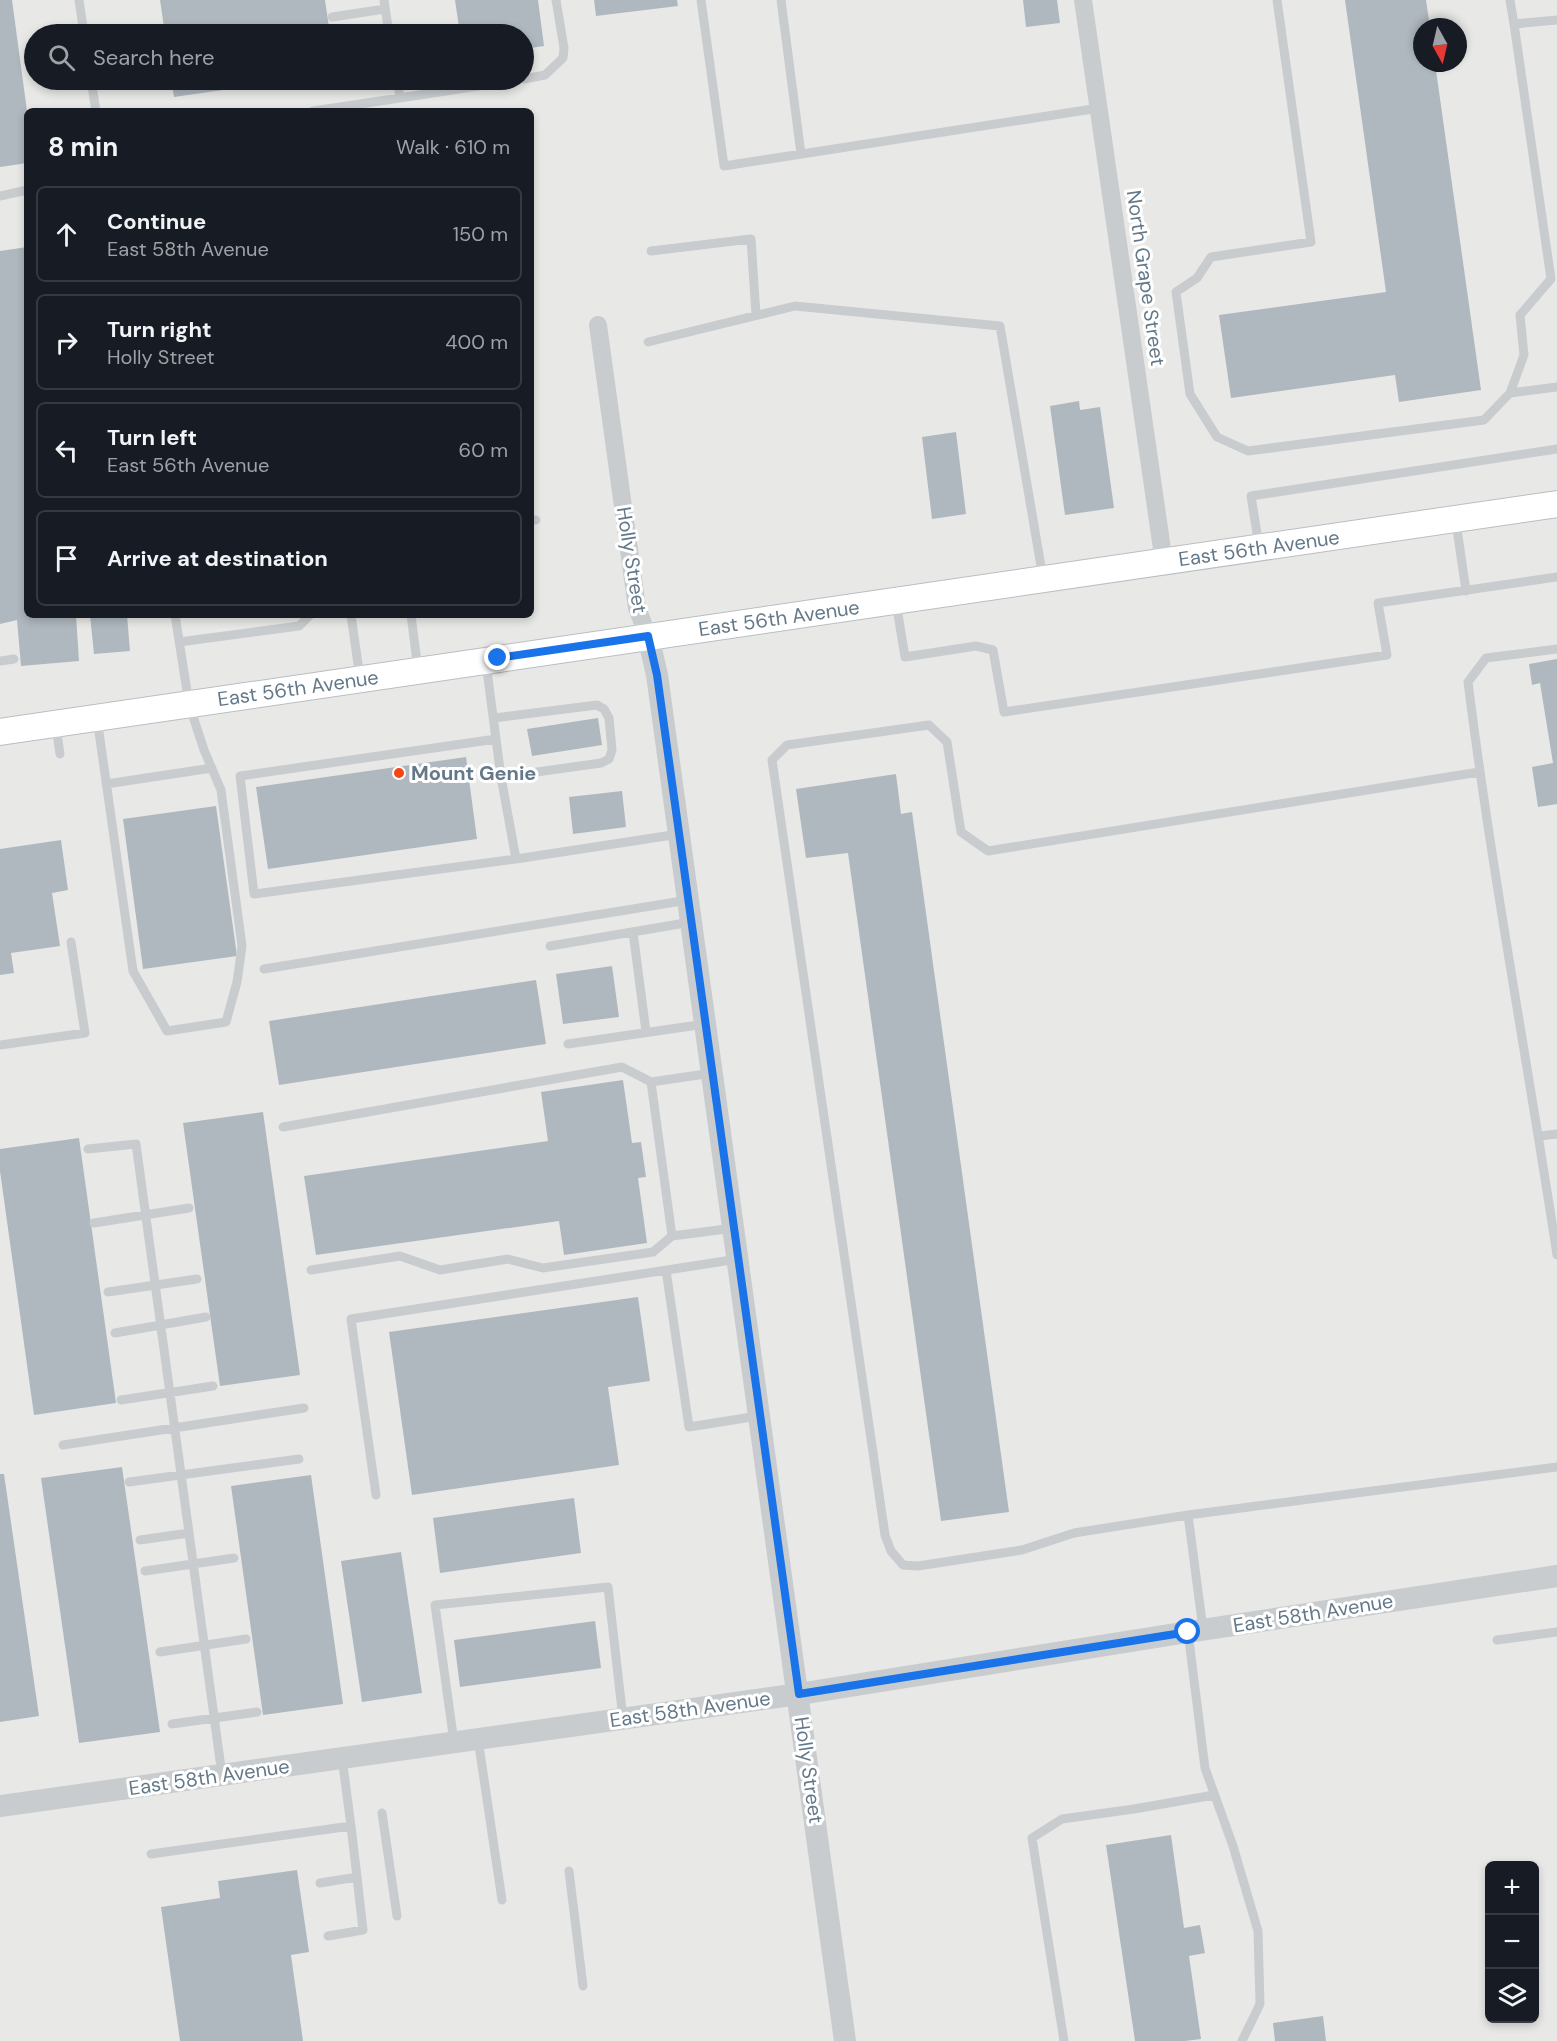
<!DOCTYPE html>
<html lang="en">
<head>
<meta charset="utf-8">
<style>
	body { margin:0; font-family:"DM Sans",sans-serif; background:#242831; color:#f1f3f6 }
	.controls { position:absolute; right:18px; bottom:18px; display:grid; overflow:hidden; border-radius:9px; box-shadow:0 3px 9px #0003 }
	.controls button { width:54px; height:54px; display:grid; place-items:center; padding:0; border:0; border-bottom:2px solid #363941; background:#171b24; color:#f1f3f6; font:30px sans-serif }
	.compass { position:absolute; left:1413px; top:18px; width:54px; height:54px; border-radius:50%; background:#171b24; box-shadow:0 3px 9px #0003; rotate:172deg }
	.stop { position:absolute; width:18px; height:18px; margin:-14px; border:4px solid #1a73e8; border-radius:50%; background:#fff }
	.stop.end { background:#1a73e8; border-color:#fff; box-shadow:0 2px 6px #0008 }
	.list { margin:0; padding:0; list-style:none }
	h2 { display:flex; justify-content:space-between; align-items:center; height:78px; margin:0; padding:0 24px; font-size:26px }
	h2 small { font-size:20px; font-weight:400; color:#9ea1a6 }
	.list li { display:grid; grid-template-columns:39px 1fr auto; gap:18px; align-items:center; box-sizing:border-box; height:96px; margin:0 12px 12px; padding:0 12px; border:2px solid #363941; border-radius:9px }
	.list b { display:block; font-size:22px; white-space:nowrap }
	.list p { margin:0; font-size:20px; white-space:nowrap; color:#9ea1a6 }
	.list em { font-size:20px; font-style:normal; color:#9ea1a6 }
	.icon { flex:none; width:33px; height:33px; fill:none; stroke:currentColor; stroke-width:2; stroke-linecap:round; stroke-linejoin:round }
	.map { position:relative; flex:none; width:1557px; height:2041px; overflow:hidden }
	.search { position:absolute; background:#171b24; box-shadow:0 3px 9px #0003; left:24px; top:24px; width:510px; height:66px; display:flex; align-items:center; gap:15px; box-sizing:border-box; padding:0 21px; border-radius:33px; color:#9ea1a6; font-size:22px }
	.panel { position:absolute; background:#171b24; box-shadow:0 3px 9px #0003; left:24px; top:108px; width:510px; height:510px; border-radius:9px }
	.map>svg:first-child { display:block }
</style>
</head>
<body>
<div class="map">
<svg width="1557" height="2041" viewBox="0 0 1557 2041">
	<rect width="100%" height="100%" fill="#f7f7f3"/>
	<path fill="#e8e9e7" fill-rule="evenodd" d="M0,0H1557V2041H0ZM1422,27H1458V63H1422ZM34,34H524V80H34ZM27,111H531V615H27ZM1490,1866H1534V2018H1490Z"/>
	<path fill="#afb8be" d="M0,0H12L27,111V163L0,167Z
		M160,0H325L330,34H165Z
		M455,0H538L544,46L524,49V34H460Z
		M594,0H677L678,6L596,16Z
		M1023,0H1057L1060,23L1026,27Z
		M1345,0H1426L1430,27H1422V63H1435L1481,390L1399,402L1395,375L1231,398L1219,315L1386,292Z
		M171,80H285V81L174,97Z
		M27,247V615H76L79,661L21,666L17,620L0,624V251Z
		M1079,401L1080,410L1100,407L1114,508L1065,515L1050,406Z
		M956,432L966,514L932,519L922,437Z
		M90,615H127L130,651L94,654Z
		M1557,659V804L1538,807L1532,767L1553,763L1540,683L1532,685L1529,664Z
		M598,718L602,745L532,756L527,729Z
		M466,757L477,839L268,869L256,787Z
		M896,774L901,814L912,812L1009,1512L941,1521L848,853L806,858L796,789Z
		M622,791L626,827L573,834L569,797Z
		M216,806L237,956L143,969L123,819Z
		M61,840L68,890L52,893L60,946L11,953L14,973L0,975V849Z
		M612,966L619,1017L563,1024L556,974Z
		M536,980L546,1044L279,1085L269,1021Z
		M623,1080L632,1143L641,1142L646,1177L638,1178L647,1243L564,1255L559,1221L316,1255L304,1176L548,1141L541,1092Z
		M263,1112L300,1375L220,1386L183,1123Z
		M79,1138L116,1403L34,1415L0,1171V1149Z
		M638,1297L650,1381L608,1387L619,1465L412,1495L389,1332Z
		M122,1467L160,1732L79,1743L41,1478Z
		M0,1474H4L39,1716L0,1722Z
		M311,1475L343,1704L263,1715L231,1486Z
		M574,1498L581,1553L440,1573L433,1518Z
		M401,1552L422,1693L362,1702L341,1561Z
		M595,1621L601,1668L460,1687L454,1640Z
		M1171,1835L1184,1928L1200,1925L1205,1953L1189,1956L1201,2039L1185,2041H1135L1106,1845Z
		M297,1870L309,1952L291,1955L303,2041H180L161,1907L220,1898L218,1881Z
		M1323,2016L1326,2041H1275L1273,2023Z"/>
	<g fill="none" stroke-linecap="round" stroke-linejoin="round">
		<defs>
			<path id="secondary" d="M0,732L1557,504"/>
		</defs>
		<use href="#secondary" stroke="#b8bec2" stroke-width="28"/>
		<path stroke="#c9cccf" stroke-width="9" d="M79,0L84,34
			M384,0L389,34
			M701,0L724,166L1099,108
			M781,0L801,154
			M1277,0L1311,242L1211,257L1197,278L1176,292L1190,394L1217,437L1248,451L1484,420L1510,393L1557,387
			M1510,0L1514,24L1557,20
			M332,17L385,9
			M524,79L545,75L563,58L564,48L556,0
			M91,80L96,111
			M400,98L517,80
			M313,111L400,98L397,80
			M0,196L27,190
			M651,251L751,239L756,315
			M648,342L795,306L1000,326L1043,578
			M1510,393L1524,355L1520,315L1551,279L1514,24
			M531,520H536
			M1456,522L1466,591
			M1259,546L1251,496L1557,449
			M896,602L905,657L976,646L993,650L1004,712L1387,655L1378,603L1557,577
			M351,615L360,678
			M411,615L418,670
			M179,642L299,626L310,615
			M1557,649L1486,658L1468,682C1492,874 1528,1064 1557,1255
			M0,661L14,659
			M486,663L501,777L516,859L679,834
			M97,718L133,971L167,1031L226,1022L237,982L242,946L221,790L204,750L189,704L175,615
			M494,718L597,705L604,709L609,718L612,750L609,759L601,763L501,777
			M56,726L60,754
			M496,739L240,776L254,894L516,859
			M1479,772L988,851L961,832L947,742L929,725L787,745L772,760L885,1535L891,1551L903,1565L918,1566L1022,1550L1074,1533L1188,1515L1557,1467
			M106,784L212,768
			M633,932L646,1032
			M550,946L691,922
			M264,969L688,900
			M568,1044L705,1024
			M0,1045L85,1033L71,942
			M712,1073L651,1082L672,1236L734,1228
			M283,1127L622,1067L651,1082
			M1540,1136L1557,1134
			M88,1149L136,1144L222,1775
			M94,1223L189,1208
			M311,1270L400,1256L440,1270L508,1259L543,1268L653,1252L672,1236
			M666,1270L689,1427L758,1416
			M108,1292L197,1279
			M115,1333L206,1317
			M121,1400L213,1386
			M63,1445L304,1408
			M129,1482L299,1459
			M376,1495L351,1319L738,1259
			M1188,1515L1203,1629
			M140,1540L189,1533
			M145,1571L234,1558
			M1188,1632L1205,1768L1233,1846L1258,1931L1260,2004L1242,2041
			M1497,1640L1557,1632
			M160,1652L246,1639
			M172,1724L257,1712
			M478,1739L502,1900
			M454,1742L435,1605L608,1587L623,1719
			M382,1813L397,1916
			M151,1854L351,1826L342,1758
			M569,1871L583,1986
			M320,1883L357,1877L351,1826
			M328,1936L363,1930L357,1877
			M1064,2041L1032,1838L1062,1819L1134,1809L1214,1795"/>
		<path stroke="#c9cccf" stroke-width="18" d="M1083,0L1164,563
			M598,325L637,608L648,636"/>
		<path stroke="#c9cccf" stroke-width="22" d="M648,636L657,675L845,2041
			M0,1806L799,1694L1188,1632L1557,1576"/>
		<use href="#secondary" stroke="#fff" stroke-width="26"/>
	</g>
	<g fill="none" stroke-linecap="round" stroke-linejoin="round">
		<path stroke="#1a73e8" stroke-width="8" d="M498,658L648,636L657,675L799,1694L1188,1632"/>
	</g>
	<circle fill="#f54516" stroke="#fff" stroke-width="2" cx="399" cy="773" r="6"/>
	<g text-anchor="middle" dominant-baseline="central" stroke-width="6" stroke-linejoin="round" paint-order="stroke">
		<g font-size="20" fill="#637888" stroke="#fff">
			<text transform="translate(1146 278) rotate(82)">North Grape Street</text>
			<text transform="translate(1259 548) rotate(-8)">East 56th Avenue</text>
			<text transform="translate(632 560) rotate(81)">Holly Street</text>
			<text transform="translate(779 618) rotate(-8)">East 56th Avenue</text>
			<text transform="translate(298 688) rotate(-8)">East 56th Avenue</text>
			<text transform="translate(1313 1613) rotate(-9)">East 58th Avenue</text>
			<text transform="translate(690 1709) rotate(-8)">East 58th Avenue</text>
			<text transform="translate(809 1770) rotate(82)">Holly Street</text>
			<text transform="translate(209 1777) rotate(-8)">East 58th Avenue</text>
		</g>
		<g font-size="20" font-weight="bold" fill="#637888" stroke="#fff" text-anchor="start">
			<text x="411" y="773">Mount Genie</text>
		</g>
	</g>
</svg>
<div class="controls">
<button>+</button>
<button>−</button>
<button><svg class="icon" aria-label="layers" viewBox="0 0 24 24"><path d="M12 4l9 5-9 5-9-5zM3 14l9 5 9-5"/></svg></button>
</div>
<svg class="compass" viewBox="-18 -18 36 36"><path d="M0-13l5 13h-10z" fill="#e53935"/><path d="M0 13l5-13h-10z" fill="#9ea1a6"/></svg>
<div class="stop" style="left:1188px;top:1632px"></div>
<div class="stop end" style="left:498px;top:658px"></div>
<div class="search"><svg class="icon" aria-label="search" viewBox="0 0 24 24"><circle cx="10" cy="10" r="6"/><path d="M15 15l6 6"/></svg>Search here</div>
<section class="panel">
<h2>8 min<small>Walk · 610 m</small></h2>
<ul class="list">
<li><svg class="icon" aria-label="ahead" viewBox="0 0 24 24"><path d="M12 20V5M6 11l6-6 6 6"/></svg><div><b>Continue</b><p>East 58th Avenue</p></div><em>150 m</em></li>
<li><svg class="icon" aria-label="right" viewBox="0 0 24 24"><path d="M7 20v-9h11M14 6l5 5-5 5"/></svg><div><b>Turn right</b><p>Holly Street</p></div><em>400 m</em></li>
<li><svg class="icon" aria-label="left" viewBox="0 0 24 24"><path d="M17 20v-9H6M10 6l-5 5 5 5"/></svg><div><b>Turn left</b><p>East 56th Avenue</p></div><em>60 m</em></li>
<li><svg class="icon" aria-label="arrive" viewBox="0 0 24 24"><path d="M6 21V4h12l-3 4 3 4H6"/></svg><div><b>Arrive at destination</b></div></li>
</ul>
</section>
</div>
</body>
</html>
